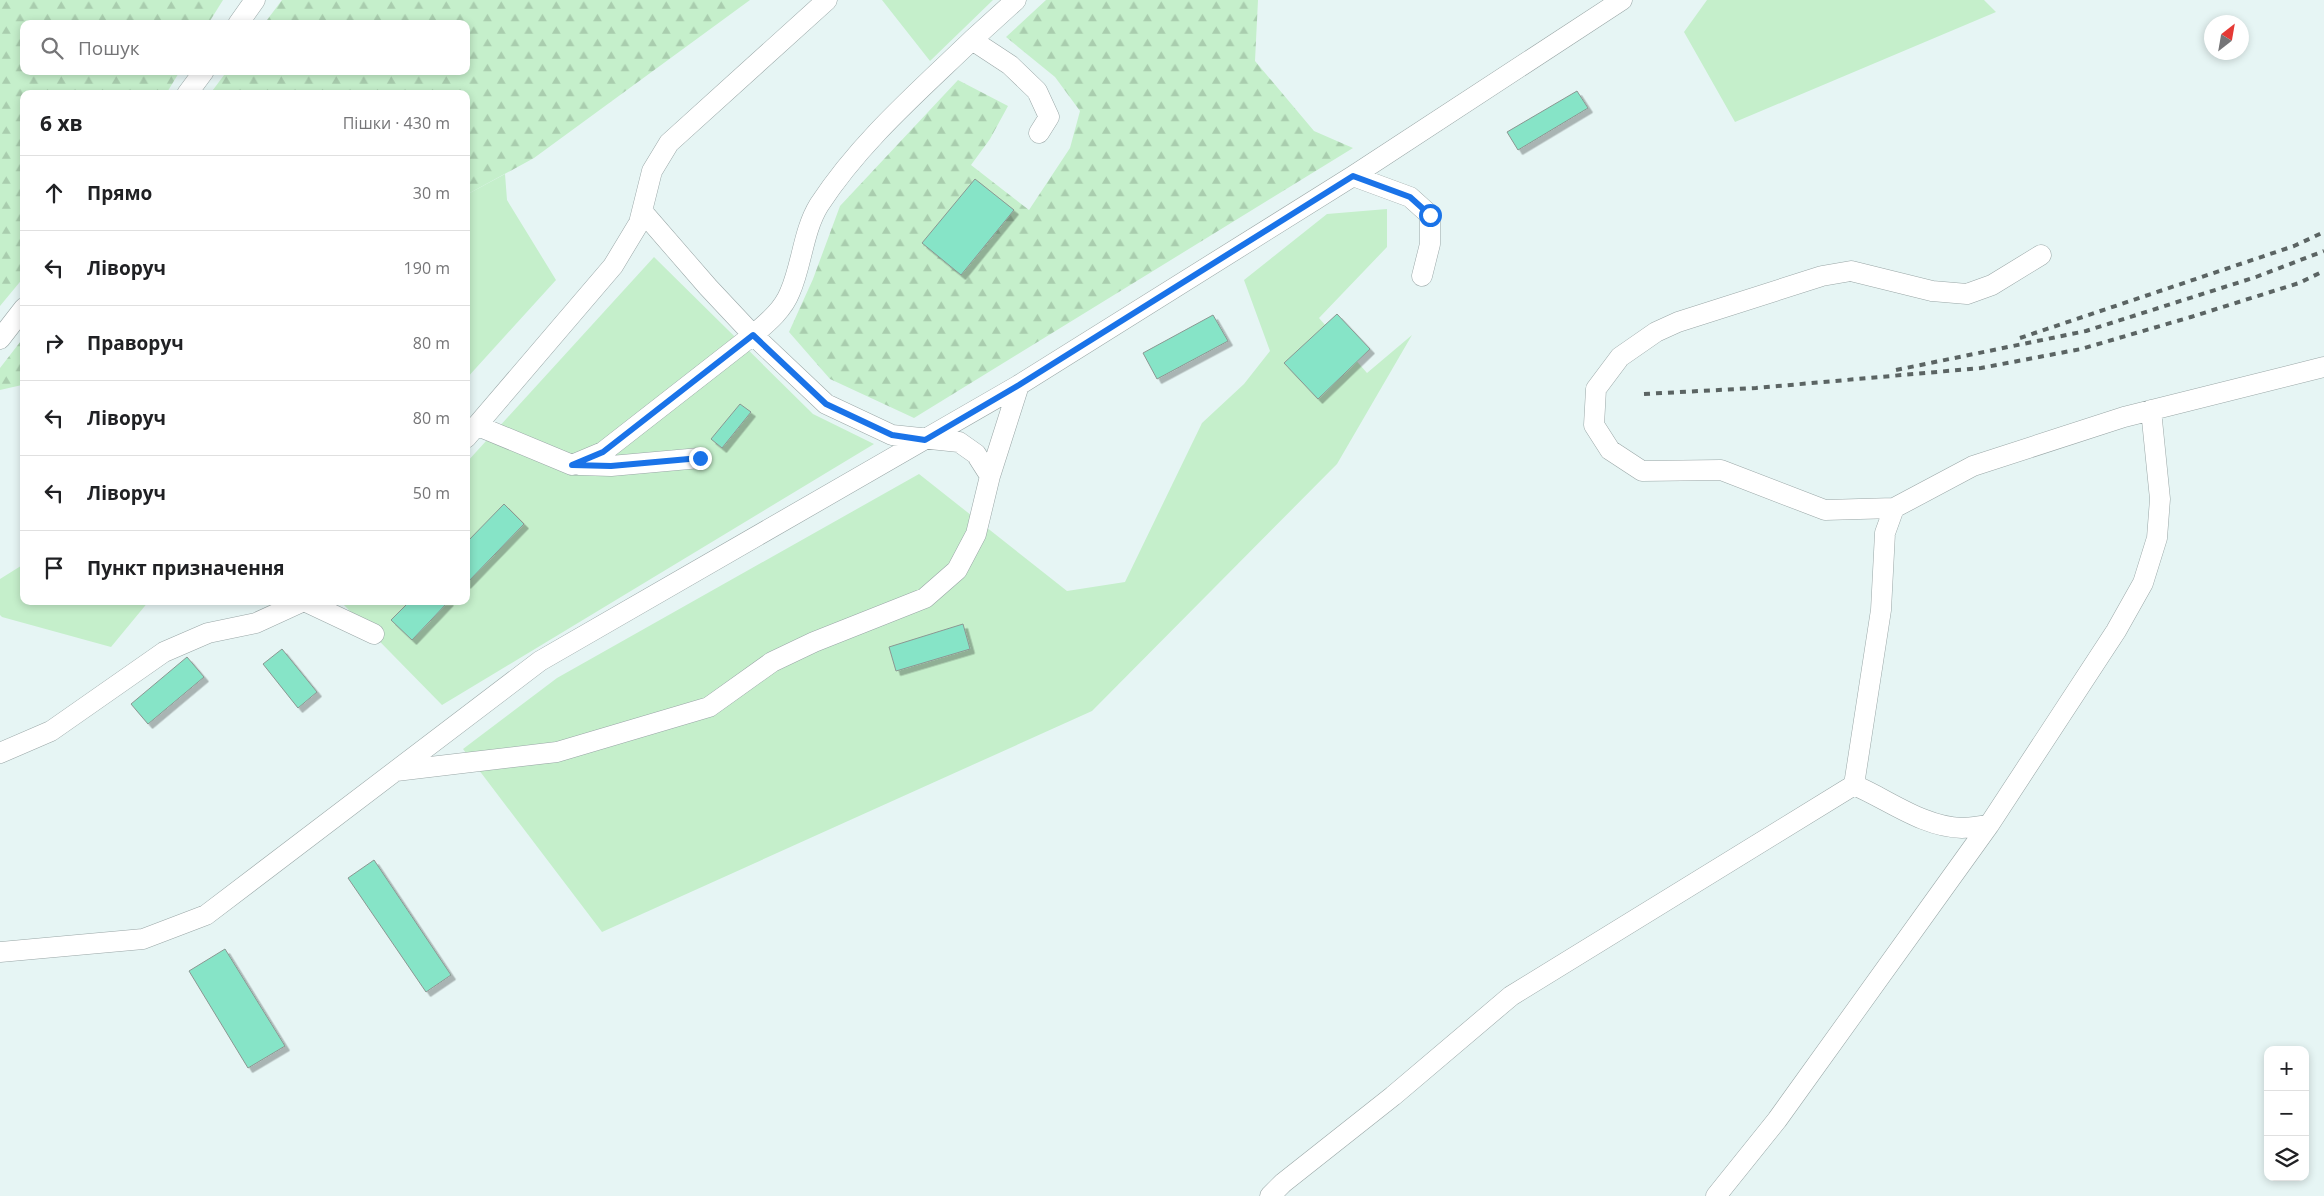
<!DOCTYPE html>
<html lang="uk">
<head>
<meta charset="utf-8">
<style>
	body { margin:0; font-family:"Open Sans",sans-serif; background:#f6f6f6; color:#202124 }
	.controls { position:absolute; right:15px; bottom:15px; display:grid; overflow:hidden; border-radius:10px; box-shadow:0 2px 8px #0003 }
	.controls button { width:45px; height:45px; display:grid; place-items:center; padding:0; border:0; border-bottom:1px solid #e0e0e0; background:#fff; color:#202124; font:25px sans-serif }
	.compass { position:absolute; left:2204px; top:15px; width:45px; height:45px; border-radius:50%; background:#fff; box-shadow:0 2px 8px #0003; rotate:31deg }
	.stop { position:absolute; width:15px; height:15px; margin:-11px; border:4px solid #1a73e8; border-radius:50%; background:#fff }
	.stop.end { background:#1a73e8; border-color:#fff; box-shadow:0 1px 5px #0008 }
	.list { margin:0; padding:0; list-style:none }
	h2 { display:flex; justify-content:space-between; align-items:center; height:65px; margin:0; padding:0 20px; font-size:21px }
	h2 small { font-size:16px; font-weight:400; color:#757577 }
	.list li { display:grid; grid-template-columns:32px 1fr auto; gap:15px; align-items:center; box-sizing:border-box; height:75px; padding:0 20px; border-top:1px solid #e0e0e0 }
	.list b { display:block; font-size:19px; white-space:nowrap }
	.list em { font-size:16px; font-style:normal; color:#757577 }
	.icon { flex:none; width:28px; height:28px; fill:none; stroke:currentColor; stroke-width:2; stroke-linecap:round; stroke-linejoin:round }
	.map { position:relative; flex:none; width:2324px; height:1196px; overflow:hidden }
	.search { position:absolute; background:#fff; box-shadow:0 2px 8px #0003; left:20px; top:20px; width:450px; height:55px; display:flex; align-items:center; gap:12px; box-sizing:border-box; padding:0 18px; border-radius:10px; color:#757577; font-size:19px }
	.panel { position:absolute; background:#fff; box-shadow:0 2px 8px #0003; left:20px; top:90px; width:450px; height:515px; border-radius:10px }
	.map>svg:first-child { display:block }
</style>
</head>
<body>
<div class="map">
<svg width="2324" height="1196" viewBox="0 0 2324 1196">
	<defs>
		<pattern id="forest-firs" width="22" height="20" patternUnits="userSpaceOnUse" patternTransform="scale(1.25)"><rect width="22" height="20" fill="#c5efcb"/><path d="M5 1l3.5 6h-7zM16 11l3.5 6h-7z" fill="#a9cdae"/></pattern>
		<filter id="shadow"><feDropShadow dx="4.5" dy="4.5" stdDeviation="0" flood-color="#0004"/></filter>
	</defs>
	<rect width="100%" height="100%" fill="#e6f5f4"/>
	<path fill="#c5efcb" d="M882,0H993L930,61Z
		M1707,0H1984L1996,12L1735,122L1684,32Z
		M505,174L507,200L556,280L466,379V195Z
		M1387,209V247L1319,318L1367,373L1412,335L1337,464L1092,711L602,932L463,749L557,678L919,474L1067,591L1125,582L1202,423L1244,384L1270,351L1244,280L1327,214Z
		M654,257L813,414L874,444L442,705L341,602L466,601V463Z
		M24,564V601H149L111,647L2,617L0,615V579Z"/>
	<path fill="url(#forest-firs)" d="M0,0H223L208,24H24V71H180L166,94H24V277L0,306Z
		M282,0H750L534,158L466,195V94H210L227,71H466V24H264Z
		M1046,0H1258L1255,61L1314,131L1353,148L914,418L830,379L789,332L813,279L840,206L958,80L1008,106L990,139L971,165L1029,210L1070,148L1080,111L1055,77L1006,37Z
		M24,337V387L22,385L0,390V368Z"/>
	<path fill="#86e4c7" stroke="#8b9792" filter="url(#shadow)" d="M1577,91L1588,108L1518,150L1507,132Z
		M975,179L1014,210L961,275L922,243Z
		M1337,314L1370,349L1318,399L1284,363Z
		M1213,315L1228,341L1157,379L1143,353Z
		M740,404L751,412L722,448L711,439Z
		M504,504L524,524L466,584V543Z
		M410,601H449L412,640L391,620Z
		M963,624L970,649L896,671L889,647Z
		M282,649L317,692L298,708L263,664Z
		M187,657L204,677L148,724L131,704Z
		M374,860L451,975L426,992L348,878Z
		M225,949L285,1046L248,1068L189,971Z"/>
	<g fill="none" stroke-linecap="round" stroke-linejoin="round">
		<defs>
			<path id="minor" d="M238,24L255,0
				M972,40L1016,0
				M187,94L204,71
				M1353,176L1410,197L1430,215V244L1422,276
				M642,211L708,287L753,335C767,323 783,310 790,292C802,265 803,231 819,205C860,142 918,92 972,40L1010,65L1037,91L1049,117L1039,133
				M2041,255L1992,285L1967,294L1932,291L1851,271L1822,276L1678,322L1656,332L1620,357L1596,389L1594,425L1610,450L1642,471L1721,470L1825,510L1894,508L1973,466L2124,417L2324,367
				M0,339L24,308
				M478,426L572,465L603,452L753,335L826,404L892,435L959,442L976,454L990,476
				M466,438L613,266L639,223L652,171L669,143L827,0
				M579,465L611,466L700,458
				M304,601L374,634
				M0,753L51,731L164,652L208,633L256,623L304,601
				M396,771L557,752L709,707L772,662L814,642L925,598L957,570L976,534L990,476L1019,385
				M1854,785L1881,610L1885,533L1894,508
				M0,952L143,939L206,915L540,661L1019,385L1353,176L1622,0
				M1270,1196L1283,1183L1393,1096L1511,996L1854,785C1889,800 1923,827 1962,828C1971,828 1980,826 1989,825L2116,631L2143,583L2157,538L2160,499L2151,410
				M1716,1196L1777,1120L1989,825"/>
		</defs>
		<use href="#minor" stroke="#99a6a6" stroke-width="21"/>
		<use href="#minor" stroke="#fff" stroke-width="20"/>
		<path stroke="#5b6463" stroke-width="4" stroke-dasharray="6 6" stroke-linecap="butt" d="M2020,338L2294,246L2324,232
			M1896,370L2086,331L2256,277L2324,251
			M1644,394L1756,388L1981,368L2081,349L2191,317L2299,283L2324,271"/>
	</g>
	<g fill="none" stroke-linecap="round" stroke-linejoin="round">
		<path stroke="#1a73e8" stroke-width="6" d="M700,458L611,466L572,465L603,452L753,335L826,404L892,435L925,440L1019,385L1353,176L1410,197L1430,215"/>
	</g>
</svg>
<div class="controls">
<button>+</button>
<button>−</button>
<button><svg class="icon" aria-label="layers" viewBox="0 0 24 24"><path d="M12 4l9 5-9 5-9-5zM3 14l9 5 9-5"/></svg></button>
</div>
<svg class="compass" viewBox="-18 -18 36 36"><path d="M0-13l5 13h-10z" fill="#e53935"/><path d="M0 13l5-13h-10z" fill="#757577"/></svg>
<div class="stop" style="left:1430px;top:215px"></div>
<div class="stop end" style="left:700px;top:458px"></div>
<div class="search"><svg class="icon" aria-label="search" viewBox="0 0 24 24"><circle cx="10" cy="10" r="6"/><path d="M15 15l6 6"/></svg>Пошук</div>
<section class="panel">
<h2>6 хв<small>Пішки · 430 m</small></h2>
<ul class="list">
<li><svg class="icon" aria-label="ahead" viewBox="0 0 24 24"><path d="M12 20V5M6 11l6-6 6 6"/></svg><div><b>Прямо</b></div><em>30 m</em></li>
<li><svg class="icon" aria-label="left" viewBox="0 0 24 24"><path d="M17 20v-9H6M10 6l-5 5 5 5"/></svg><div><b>Ліворуч</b></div><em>190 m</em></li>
<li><svg class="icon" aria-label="right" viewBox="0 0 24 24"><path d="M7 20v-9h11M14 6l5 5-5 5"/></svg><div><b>Праворуч</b></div><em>80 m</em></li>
<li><svg class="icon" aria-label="left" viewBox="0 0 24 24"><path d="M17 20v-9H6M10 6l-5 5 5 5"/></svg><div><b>Ліворуч</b></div><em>80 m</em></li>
<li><svg class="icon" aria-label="left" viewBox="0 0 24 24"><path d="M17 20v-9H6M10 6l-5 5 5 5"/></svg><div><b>Ліворуч</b></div><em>50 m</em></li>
<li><svg class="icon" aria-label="arrive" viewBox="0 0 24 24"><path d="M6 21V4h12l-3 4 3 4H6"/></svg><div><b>Пункт призначення</b></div></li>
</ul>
</section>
</div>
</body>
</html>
